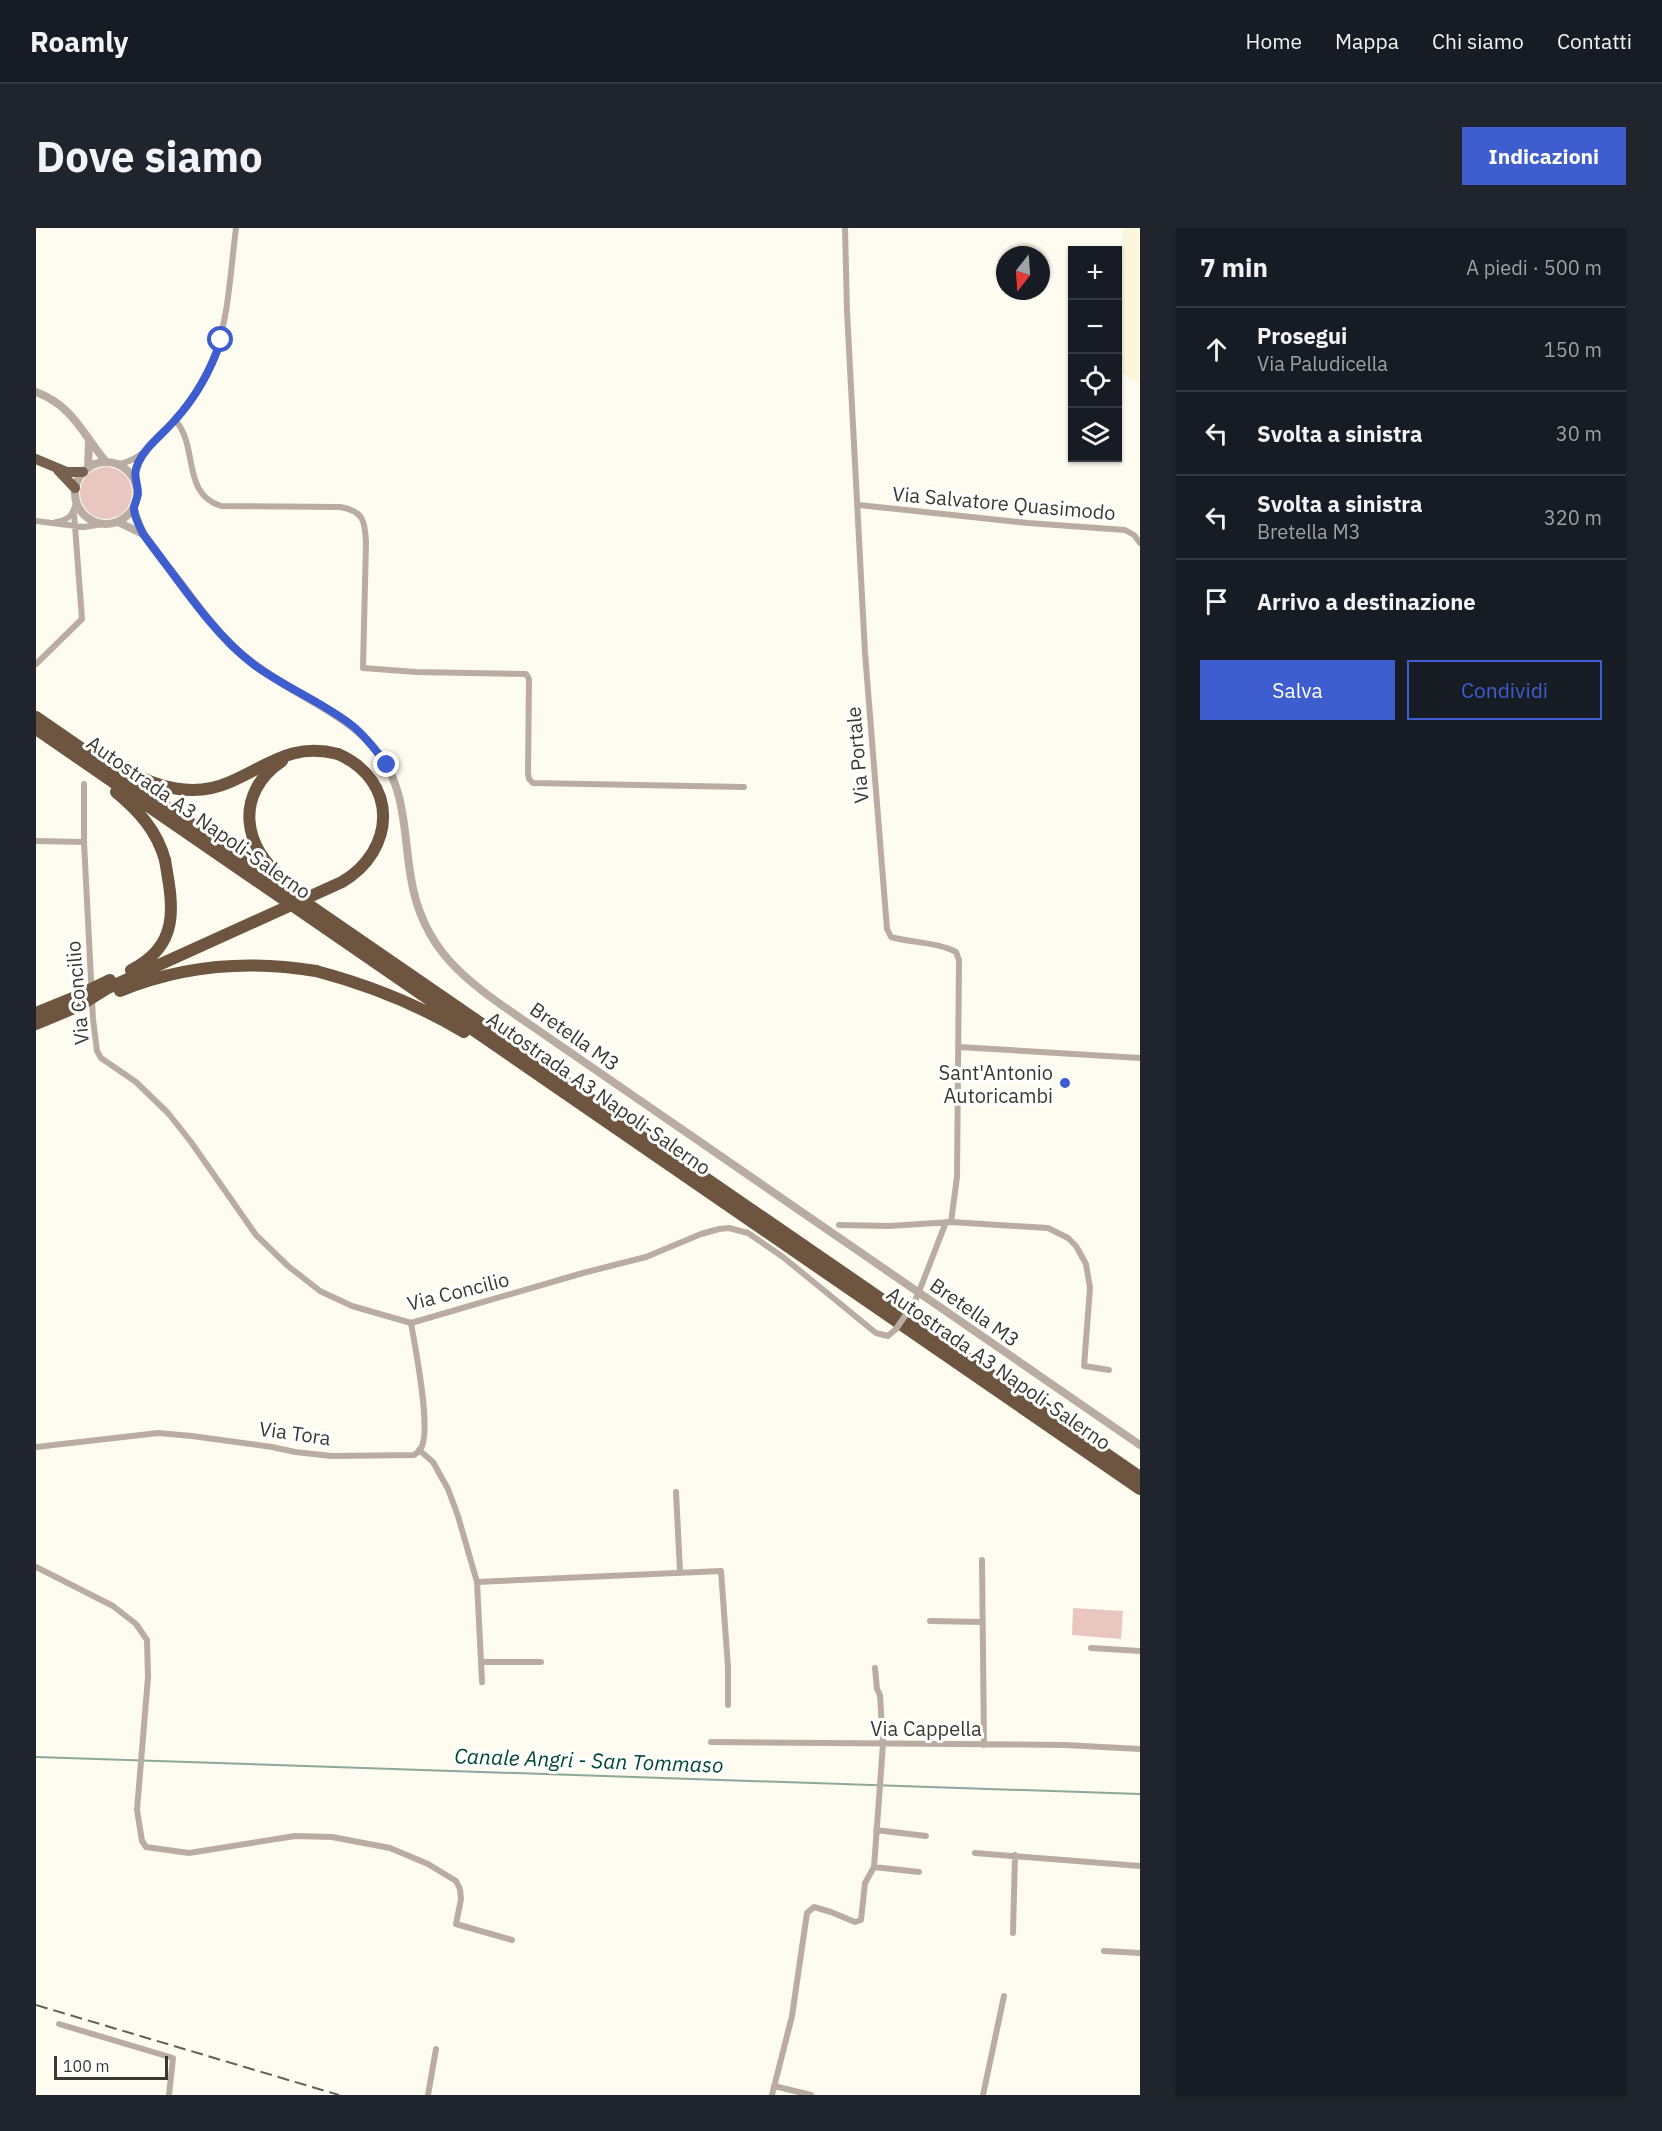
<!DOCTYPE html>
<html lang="it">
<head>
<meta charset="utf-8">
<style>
	body { margin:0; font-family:"IBM Plex Sans",sans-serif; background:#20242c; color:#f1f3f6 }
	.controls { position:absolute; right:18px; top:18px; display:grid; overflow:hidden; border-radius:0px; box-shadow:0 2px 4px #0004 }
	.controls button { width:54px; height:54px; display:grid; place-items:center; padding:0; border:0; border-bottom:2px solid #363941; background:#171b24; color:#f1f3f6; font:30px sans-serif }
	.compass { position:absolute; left:960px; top:18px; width:54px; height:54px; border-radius:50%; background:#171b24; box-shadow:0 2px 4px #0004; rotate:197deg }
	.scale { position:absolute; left:18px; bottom:15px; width:114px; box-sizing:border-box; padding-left:6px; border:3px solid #3a3931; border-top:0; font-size:16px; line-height:21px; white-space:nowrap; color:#3a3931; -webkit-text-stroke:4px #fff; paint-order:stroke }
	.stop { position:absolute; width:18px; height:18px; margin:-14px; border:4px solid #3e5dcf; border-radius:50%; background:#fff }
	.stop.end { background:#3e5dcf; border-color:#fff; box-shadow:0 2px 6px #0008 }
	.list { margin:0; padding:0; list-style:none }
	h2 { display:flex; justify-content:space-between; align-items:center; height:78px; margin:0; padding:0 24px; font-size:26px }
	h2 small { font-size:20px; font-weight:400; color:#9ea1a6 }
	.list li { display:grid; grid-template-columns:39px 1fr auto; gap:18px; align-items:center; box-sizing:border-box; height:84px; padding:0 24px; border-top:2px solid #363941 }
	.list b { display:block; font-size:22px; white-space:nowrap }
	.list p { margin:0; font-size:20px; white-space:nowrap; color:#9ea1a6 }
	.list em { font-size:20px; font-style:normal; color:#9ea1a6 }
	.actions { display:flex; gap:12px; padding:18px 24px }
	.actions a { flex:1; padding:14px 0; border:2px solid #3e5dcf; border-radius:0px; text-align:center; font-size:21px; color:#3e5dcf }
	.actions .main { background:#3e5dcf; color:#fff }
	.icon { flex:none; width:33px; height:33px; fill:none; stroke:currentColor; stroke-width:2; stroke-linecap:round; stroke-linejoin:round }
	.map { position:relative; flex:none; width:1104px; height:1867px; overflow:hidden; border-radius:0px }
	header { display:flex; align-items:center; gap:36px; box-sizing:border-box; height:84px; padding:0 30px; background:#171b24; border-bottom:2px solid #363941 }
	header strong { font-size:28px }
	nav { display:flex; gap:33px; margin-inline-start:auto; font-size:21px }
	.intro { display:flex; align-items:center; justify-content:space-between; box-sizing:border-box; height:144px; padding:0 36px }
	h1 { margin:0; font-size:42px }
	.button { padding:15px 27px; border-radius:0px; background:#3e5dcf; color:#fff; font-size:21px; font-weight:700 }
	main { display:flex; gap:36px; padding:0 36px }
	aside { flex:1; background:#171b24; border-radius:0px; box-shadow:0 2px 4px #0004 }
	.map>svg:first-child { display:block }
</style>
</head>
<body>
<header>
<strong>Roamly</strong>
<nav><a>Home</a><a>Mappa</a><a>Chi siamo</a><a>Contatti</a></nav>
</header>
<div class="intro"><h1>Dove siamo</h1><a class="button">Indicazioni</a></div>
<main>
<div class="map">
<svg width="1104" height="1867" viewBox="0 0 1104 1867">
	<rect width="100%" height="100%" fill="#fefcf0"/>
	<path fill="#fcf6da" d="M1087,0H1104V155L1082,144V53L1086,52Z"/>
	<path fill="#eac6c0" d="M44 265a26 26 0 1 1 52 0a26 26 0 1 1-52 0Z
		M1037,1380L1087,1383L1085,1411L1036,1407Z"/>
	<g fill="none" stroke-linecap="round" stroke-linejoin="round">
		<path stroke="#8da799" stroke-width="2" d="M0,1529L1104,1566"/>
		<path stroke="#b9ada3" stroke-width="6" d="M139,192C163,218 145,266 185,278L304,279C327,283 329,292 330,314L327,440L380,444L490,446L493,451L492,545L493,551L497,555L708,559
			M82,236C102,233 112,220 126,206C193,135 189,90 200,0
			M98,251L106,227
			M823,277L992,295L1089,302L1098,307L1104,315
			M0,293L48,299L67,296
			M20,294C33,292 37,287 40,275
			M0,436L46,391L38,285
			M48,556V614L57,791L61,823L65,830L100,854L132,885L155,914L220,1007L252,1038L284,1063L316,1078L375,1095L547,1045L610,1029L665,1006L683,1001L693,1000L712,1005L747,1029L840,1105L852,1108L860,1101
			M0,613L48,614
			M923,819L1104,830
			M915,994L1012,1000L1032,1010L1040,1018L1050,1036L1054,1060L1048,1138L1073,1142
			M803,997L853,998L915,994L921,949L923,732L920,724C901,714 876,715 855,709L851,701L829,425L811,83L809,0
			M886,1056L910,994
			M0,1219L122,1205L156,1208L236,1219L259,1224L296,1228L378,1227C381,1225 384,1223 385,1220C396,1203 379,1118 375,1095
			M383,1222L397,1234L412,1261L422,1288L441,1354L446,1454
			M640,1264L644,1344
			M946,1332L948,1517
			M0,1339L77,1378L100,1396L111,1412L112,1449L101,1582L106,1613L110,1619L153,1625L259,1608L296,1609L354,1620L392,1636L420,1653L424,1661L425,1671L420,1696L476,1712
			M441,1354L685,1343L692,1439V1477
			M894,1393L946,1394
			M1055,1420L1104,1423
			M445,1434H505
			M675,1514L1029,1517L1104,1521
			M840,1602L890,1608
			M939,1625L1104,1638
			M838,1639L883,1644
			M977,1705L979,1627
			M1068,1723L1104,1725
			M23,1796L137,1830L133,1867
			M738,1858L775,1867
			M392,1867L400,1821
			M736,1867L756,1788L771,1685L778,1679L795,1684L819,1694L825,1692L829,1655L838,1639L847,1516L844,1467L841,1461L839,1440
			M947,1867L968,1768"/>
		<path stroke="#b9ada3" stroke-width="8" d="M0,164C37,178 46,205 70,234
			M39 265a31 31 0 1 1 62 0a31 31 0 1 1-62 0Z
			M52,240L53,213
			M98,280C100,289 103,298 107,305C116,321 129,335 140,349C158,372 175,398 197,419C209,430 223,440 237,449C272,473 312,488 340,522C371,560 367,605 375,650C387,726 435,756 493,796L1104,1217
			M82,294L107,306"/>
		<path stroke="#77604d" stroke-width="10" d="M0,231L31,244H47
			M22,242L39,260"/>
		<path stroke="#6d5540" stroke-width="12" d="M0,489L1104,1249
			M0,501L1104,1261
			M246,533C198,565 206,621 250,652
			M88,540C120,560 158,570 194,554C233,537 257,514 302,526
			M80,564C103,583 121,603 129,632
			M280,743C333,757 381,776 428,804
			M0,785L39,769
			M0,796L43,778"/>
		<path stroke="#626158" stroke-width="2" stroke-dasharray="12 6" stroke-linecap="butt" d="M0,1777L303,1867"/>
		<path stroke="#b9ada3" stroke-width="6" d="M879,1073L886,1056
			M860,1101L873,1082"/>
		<path stroke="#6d5540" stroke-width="12" d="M95,742C145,717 137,678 129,632
			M84,763C147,737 213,732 280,743
			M39,769L74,752
			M43,778L72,760L306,654C360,622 363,553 302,526"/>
	</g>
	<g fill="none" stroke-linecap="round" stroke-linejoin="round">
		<path stroke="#3e5dcf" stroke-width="8" d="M185,112C175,142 160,169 139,192C127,206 110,218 102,235C96,249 102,253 102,266C101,271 99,275 98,279C97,288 104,298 107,306C140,348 174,403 217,436C249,460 287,474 318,499C331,510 341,524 351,537"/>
	</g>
	<circle fill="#3e5dcf" stroke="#fff" stroke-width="2" cx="1029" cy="855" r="6"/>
	<g text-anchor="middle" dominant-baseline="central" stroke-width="6" stroke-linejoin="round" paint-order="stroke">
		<g font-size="20" fill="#3a3931" stroke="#fff">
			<text transform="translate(968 275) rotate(5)">Via Salvatore Quasimodo</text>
			<text transform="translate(821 527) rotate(-95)">Via Portale</text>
			<text transform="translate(163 589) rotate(35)">Autostrada A3 Napoli-Salerno</text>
			<text transform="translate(41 765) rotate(-95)">Via Concilio</text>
			<text transform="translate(539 808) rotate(35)">Bretella M3</text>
			<text transform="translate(563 865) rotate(35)">Autostrada A3 Napoli-Salerno</text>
			<text transform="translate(422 1063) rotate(-14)">Via Concilio</text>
			<text transform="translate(939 1084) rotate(35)">Bretella M3</text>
			<text transform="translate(963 1140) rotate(35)">Autostrada A3 Napoli-Salerno</text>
			<text transform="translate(259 1205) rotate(8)">Via Tora</text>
			<text x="890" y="1500">Via Cappella</text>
		</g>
		<g font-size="20" fill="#3a3931" stroke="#fff" text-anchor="end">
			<text x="1017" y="844">Sant'Antonio<tspan x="1017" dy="23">Autoricambi</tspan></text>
		</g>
		<g font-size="21" font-style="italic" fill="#004832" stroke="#fff">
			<text transform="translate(553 1532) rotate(2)">Canale Angri - San Tommaso</text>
		</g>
	</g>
</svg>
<div class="controls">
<button>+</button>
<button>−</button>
<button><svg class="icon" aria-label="locate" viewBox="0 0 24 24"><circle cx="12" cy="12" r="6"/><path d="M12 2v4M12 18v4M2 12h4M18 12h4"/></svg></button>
<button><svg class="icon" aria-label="layers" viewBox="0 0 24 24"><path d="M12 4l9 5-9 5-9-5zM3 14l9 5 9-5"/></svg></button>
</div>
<svg class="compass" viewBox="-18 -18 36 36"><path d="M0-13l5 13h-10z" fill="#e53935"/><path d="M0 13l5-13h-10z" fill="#9ea1a6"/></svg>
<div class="scale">100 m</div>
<div class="stop" style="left:185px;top:112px"></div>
<div class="stop end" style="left:351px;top:537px"></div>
</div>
<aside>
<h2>7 min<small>A piedi · 500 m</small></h2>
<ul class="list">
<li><svg class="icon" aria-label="ahead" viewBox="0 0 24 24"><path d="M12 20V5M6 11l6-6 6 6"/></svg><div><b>Prosegui</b><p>Via Paludicella</p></div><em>150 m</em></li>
<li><svg class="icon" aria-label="left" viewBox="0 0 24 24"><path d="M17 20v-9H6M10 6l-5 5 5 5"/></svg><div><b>Svolta a sinistra</b></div><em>30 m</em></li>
<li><svg class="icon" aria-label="left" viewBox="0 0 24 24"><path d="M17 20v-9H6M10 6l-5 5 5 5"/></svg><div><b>Svolta a sinistra</b><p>Bretella M3</p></div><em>320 m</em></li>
<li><svg class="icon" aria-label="arrive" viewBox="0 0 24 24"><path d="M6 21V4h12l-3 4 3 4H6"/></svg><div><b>Arrivo a destinazione</b></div></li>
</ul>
<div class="actions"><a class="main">Salva</a><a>Condividi</a></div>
</aside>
</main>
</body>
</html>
